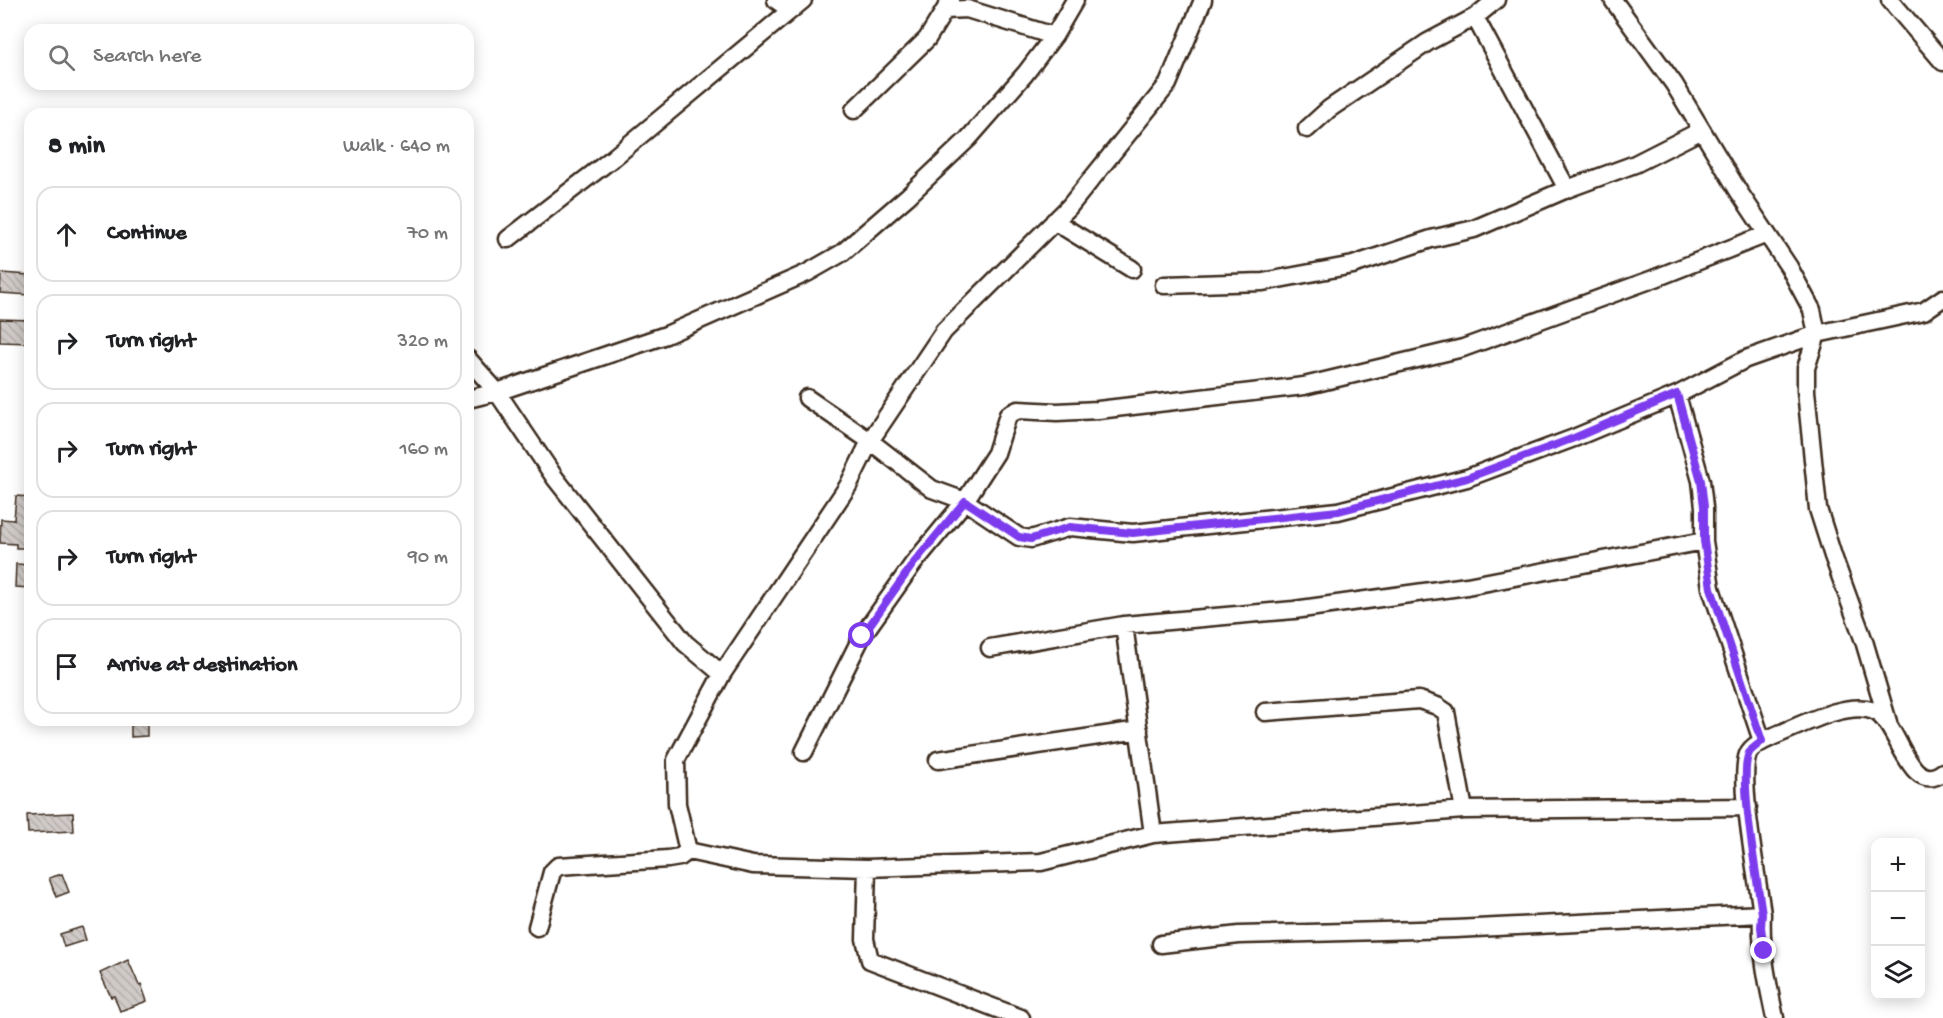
<!DOCTYPE html>
<html lang="en">
<head>
<meta charset="utf-8">
<style>
	body { margin:0; font-family:"Gochi Hand",sans-serif; background:#f6f6f6; color:#202124 }
	.controls { position:absolute; right:18px; bottom:18px; display:grid; overflow:hidden; border-radius:12px; box-shadow:0 3px 15px #0003 }
	.controls button { width:54px; height:54px; display:grid; place-items:center; padding:0; border:0; border-bottom:2px solid #e0e0e0; background:#fff; color:#202124; font:30px sans-serif }
	.stop { position:absolute; width:18px; height:18px; margin:-14px; border:4px solid #7c3aed; border-radius:50%; background:#fff }
	.stop.end { background:#7c3aed; border-color:#fff; box-shadow:0 2px 6px #0008 }
	.list { margin:0; padding:0; list-style:none }
	h2 { display:flex; justify-content:space-between; align-items:center; height:78px; margin:0; padding:0 24px; font-size:26px }
	h2 small { font-size:20px; font-weight:400; color:#757577 }
	.list li { display:grid; grid-template-columns:39px 1fr auto; gap:18px; align-items:center; box-sizing:border-box; height:96px; margin:0 12px 12px; padding:0 12px; border:2px solid #e0e0e0; border-radius:18px }
	.list b { display:block; font-size:22px; white-space:nowrap }
	.list em { font-size:20px; font-style:normal; color:#757577 }
	.icon { flex:none; width:33px; height:33px; fill:none; stroke:currentColor; stroke-width:2; stroke-linecap:round; stroke-linejoin:round }
	.map { position:relative; flex:none; width:1943px; height:1018px; overflow:hidden }
	.search { position:absolute; background:#fff; box-shadow:0 3px 15px #0003; left:24px; top:24px; width:450px; height:66px; display:flex; align-items:center; gap:15px; box-sizing:border-box; padding:0 21px; border-radius:18px; color:#757577; font-size:22px }
	.panel { position:absolute; background:#fff; box-shadow:0 3px 15px #0003; left:24px; top:108px; width:450px; height:618px; border-radius:18px }
	.map>svg:first-child { display:block }
</style>
</head>
<body>
<div class="map">
<svg width="1943" height="1018" viewBox="0 0 1943 1018">
	<defs>
		<pattern id="building-back-hatch" width="6" height="6" patternUnits="userSpaceOnUse" patternTransform="scale(1.5)"><rect width="6" height="6" fill="#cfcac7"/><path d="M-1 5l2 2M0 0l6 6M5-1l2 2" fill="none" stroke="#b3aeaa"/></pattern>
	</defs>
	<rect width="100%" height="100%" fill="#fff"/>
	<filter id="ink" filterUnits="userSpaceOnUse"><feTurbulence type="fractalNoise" baseFrequency=".0167" numOctaves="2"/><feDisplacementMap in="SourceGraphic" scale="12" xChannelSelector="R" yChannelSelector="G"/><feConvolveMatrix kernelMatrix="1 2 1 2 8 2 1 2 1" color-interpolation-filters="sRGB"/></filter>
	<g filter="url(#ink)">
		<path fill="url(#building-back-hatch)" stroke="#3b2a1e" stroke-width="1.5" d="M1,273L30,275V295L0,293Z
			M0,319L30,320V343L0,342Z
			M16,496L30,497L28,548H16V544L0,543L1,519L14,520Z
			M16,564L30,565V588L15,587Z
			M131,720H147V736L131,737Z
			M73,813L74,831L28,833L27,815Z
			M62,874L69,892L56,897L49,878Z
			M82,927L86,940L64,947L60,934Z
			M128,960L139,985L141,984L147,1001L120,1011L114,996L111,997L100,973Z"/>
		<g fill="none" stroke-linecap="round" stroke-linejoin="round">
			<defs>
				<path id="minor" d="M776,0L790,10
					M1613,0L1674,84L1739,192L1789,267L1812,310L1817,334L1806,368V391L1818,509L1833,556L1864,641L1888,722
					M1890,0L1943,62
					M945,10L967,9L1054,36
					M1475,17L1567,189
					M854,110L927,39L951,0
					M1307,129L1329,109L1428,42L1475,17L1496,0
					M1054,221L1132,269
					M508,239L613,158L803,0
					M1164,285L1263,282L1353,265L1431,239L1474,229L1567,189L1635,164L1702,130
					M468,359L497,392L555,478L685,643L722,674
					M1677,395L1701,481L1704,507V541L1711,588L1762,741
					M807,398L870,441L932,489L965,501L1019,537L1031,539L1070,527L1133,533L1338,511L1467,478L1574,438L1677,395L1746,359L1817,334L1924,311L1943,298
					M468,399L497,392L666,335L807,273L842,253L908,196L968,139L1025,74L1054,36L1075,0
					M1124,625L1153,834
					M990,648L1124,625L1294,610L1467,586L1704,541
					M1265,712L1419,700L1437,706L1446,712L1464,810
					M804,752L862,636L913,564L965,501L996,453L1008,415L1018,410L1057,412L1098,410L1304,386L1463,348L1653,279L1767,234
					M938,760L1139,730
					M688,851L753,865L867,868L1041,862L1153,834L1464,810L1748,807
					M688,851L677,804L676,760L722,674L848,486L870,441L944,331L1069,207L1168,84L1203,0
					M867,868L865,939L870,960L1021,1018
					M537,927L552,872L558,866L668,859L680,857L688,851
					M1161,944L1239,935L1455,929L1762,914
					M1775,1018C1768,985 1760,948 1762,914C1758,881 1738,780 1748,754C1752,745 1765,740 1774,736C1800,726 1847,700 1874,711C1899,721 1908,798 1943,772"/>
			</defs>
			<use href="#minor" stroke="#3b2a1e" stroke-width="21"/>
			<use href="#minor" stroke="#fff" stroke-width="16"/>
		</g>
	</g>
	<g fill="none" stroke-linecap="round" stroke-linejoin="round" filter="url(#ink)">
		<path stroke="#7c3aed" stroke-width="8" d="M862,636L913,564L965,501L1019,537L1031,539L1070,527L1133,533L1338,511L1467,478L1574,438L1677,394L1701,481L1704,507V541L1711,588L1762,741C1758,745 1751,749 1749,753C1738,776 1758,883 1762,914L1761,927L1764,951"/>
	</g>
</svg>
<div class="controls">
<button>+</button>
<button>−</button>
<button><svg class="icon" aria-label="layers" viewBox="0 0 24 24"><path d="M12 4l9 5-9 5-9-5zM3 14l9 5 9-5"/></svg></button>
</div>
<div class="stop" style="left:862px;top:636px"></div>
<div class="stop end" style="left:1764px;top:951px"></div>
<div class="search"><svg class="icon" aria-label="search" viewBox="0 0 24 24"><circle cx="10" cy="10" r="6"/><path d="M15 15l6 6"/></svg>Search here</div>
<section class="panel">
<h2>8 min<small>Walk · 640 m</small></h2>
<ul class="list">
<li><svg class="icon" aria-label="ahead" viewBox="0 0 24 24"><path d="M12 20V5M6 11l6-6 6 6"/></svg><div><b>Continue</b></div><em>70 m</em></li>
<li><svg class="icon" aria-label="right" viewBox="0 0 24 24"><path d="M7 20v-9h11M14 6l5 5-5 5"/></svg><div><b>Turn right</b></div><em>320 m</em></li>
<li><svg class="icon" aria-label="right" viewBox="0 0 24 24"><path d="M7 20v-9h11M14 6l5 5-5 5"/></svg><div><b>Turn right</b></div><em>160 m</em></li>
<li><svg class="icon" aria-label="right" viewBox="0 0 24 24"><path d="M7 20v-9h11M14 6l5 5-5 5"/></svg><div><b>Turn right</b></div><em>90 m</em></li>
<li><svg class="icon" aria-label="arrive" viewBox="0 0 24 24"><path d="M6 21V4h12l-3 4 3 4H6"/></svg><div><b>Arrive at destination</b></div></li>
</ul>
</section>
</div>
</body>
</html>
